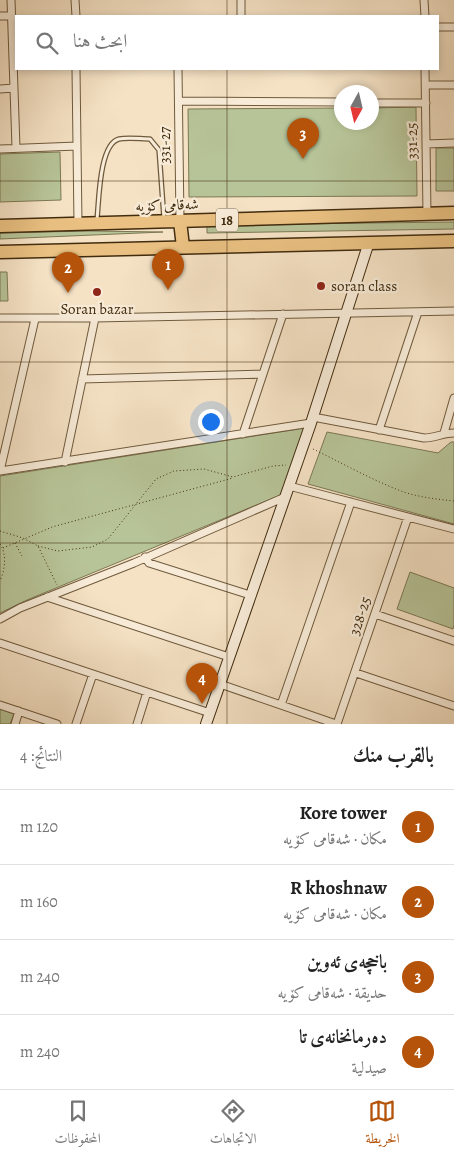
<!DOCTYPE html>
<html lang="ar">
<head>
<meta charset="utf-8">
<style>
	body { margin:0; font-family:Alegreya,Amiri,serif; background:#f6f6f6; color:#222; direction:rtl }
	.compass { position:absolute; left:334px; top:85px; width:45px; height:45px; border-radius:50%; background:#fff; box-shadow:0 2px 8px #0003; rotate:188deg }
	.you { position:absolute; left:210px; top:421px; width:18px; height:18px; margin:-12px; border:4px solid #fff; border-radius:50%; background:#1a73e8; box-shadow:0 0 0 8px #1a73e833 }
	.badge { display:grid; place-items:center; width:32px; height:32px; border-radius:50%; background:#b45309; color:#fff; font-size:16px; font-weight:700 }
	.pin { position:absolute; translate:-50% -41px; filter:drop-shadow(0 1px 2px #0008) }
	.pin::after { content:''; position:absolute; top:26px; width:18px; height:15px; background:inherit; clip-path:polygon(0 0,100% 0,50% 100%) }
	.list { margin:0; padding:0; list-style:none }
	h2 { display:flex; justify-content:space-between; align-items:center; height:65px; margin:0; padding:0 20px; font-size:21px }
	h2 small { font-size:16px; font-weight:400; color:#767676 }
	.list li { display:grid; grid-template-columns:32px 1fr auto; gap:15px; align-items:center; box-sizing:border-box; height:75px; padding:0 20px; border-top:1px solid #e0e0e0 }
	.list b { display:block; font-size:19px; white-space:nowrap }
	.list p { margin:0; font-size:16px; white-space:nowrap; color:#767676 }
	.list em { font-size:16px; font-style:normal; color:#767676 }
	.icon { flex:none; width:28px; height:28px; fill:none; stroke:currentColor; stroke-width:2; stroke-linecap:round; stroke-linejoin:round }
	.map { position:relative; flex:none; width:454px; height:724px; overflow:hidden; direction:ltr }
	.search { position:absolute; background:#fff; box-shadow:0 2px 8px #0003; left:15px; right:15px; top:15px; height:55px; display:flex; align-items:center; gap:12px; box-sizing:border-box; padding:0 18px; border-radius:0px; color:#767676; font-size:19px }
	.sheet { height:365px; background:#fff }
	nav { display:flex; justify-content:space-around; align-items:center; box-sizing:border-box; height:70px; border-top:1px solid #e0e0e0; background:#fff; font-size:14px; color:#767676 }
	nav a { display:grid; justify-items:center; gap:2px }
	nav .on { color:#b45309 }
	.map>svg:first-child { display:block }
</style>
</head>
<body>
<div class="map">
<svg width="454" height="724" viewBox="0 0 454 724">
	<rect width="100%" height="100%" fill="#f5e2c5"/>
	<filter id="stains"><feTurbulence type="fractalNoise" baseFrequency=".004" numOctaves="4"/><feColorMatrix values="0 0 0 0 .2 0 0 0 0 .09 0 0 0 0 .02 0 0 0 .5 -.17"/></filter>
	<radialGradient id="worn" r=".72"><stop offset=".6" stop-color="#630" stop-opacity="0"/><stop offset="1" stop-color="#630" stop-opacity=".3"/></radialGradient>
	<path fill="#b7c498" stroke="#7c7854" d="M416,107L417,196L189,197L188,109L341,108L342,122H372V108Z
		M436,148H454V191H436Z
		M60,152L61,200L0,202V154Z
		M454,222V229L207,233V225Z
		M89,231L163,232L0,239V233Z
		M0,272H7L8,301H0Z
		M305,428L283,494L27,600L0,613V476Z
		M327,432L438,453L451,442H454V524L308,484Z
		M410,572L454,588V625L453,629L397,609Z
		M0,709L14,714L10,724H0Z"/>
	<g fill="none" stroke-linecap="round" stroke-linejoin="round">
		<defs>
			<path id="lane" d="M97,219C99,202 99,144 119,139C128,137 141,139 150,139L159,150L164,219"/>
			<path id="street" d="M11,0L16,148
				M75,0L76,16
				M424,0L425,16
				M0,16H12
				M241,16V0
				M438,27H454
				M76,69L78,224
				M178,69L180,221
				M425,69L427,214
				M426,85H454
				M0,89L14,88
				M179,101L342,102
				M372,103H426
				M426,144L454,143
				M0,149L77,146
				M0,318H95L454,311
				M82,379L262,374
				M313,417L424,438C435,438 443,433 454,433
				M379,430L418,312
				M444,433L454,398
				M243,434L283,314
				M65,462L95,318
				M0,471L311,423
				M0,471L35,319
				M289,486L454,529
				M145,557L149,563L250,595
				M47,597L229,657
				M375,614L454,641
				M0,619L20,608L134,563L285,497
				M0,643L210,713
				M356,673L454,706
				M220,684L336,724
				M0,705L57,724
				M281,705L351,502
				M15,724L19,711
				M76,724L93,674
				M137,724L147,692
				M337,724L408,517"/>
			<path id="secondary" d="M206,724L311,423L369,242"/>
			<path id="highway" d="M180,221L183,247
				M0,226L454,213
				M0,252L454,241"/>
		</defs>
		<use href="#lane" stroke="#6f5a3c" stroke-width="5.5"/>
		<use href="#street" stroke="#6f5a3c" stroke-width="9"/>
		<use href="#secondary" stroke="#422c0f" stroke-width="12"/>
		<use href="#highway" stroke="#422c0f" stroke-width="15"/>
		<path stroke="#422c0f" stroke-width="1" stroke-dasharray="1 2.5" stroke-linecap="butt" d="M313,449C342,463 370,479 401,491C417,497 436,499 454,501
			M0,531L23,538L38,546L57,585
			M15,543L22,556
			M0,544C7,554 5,570 0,581
			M38,546L58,551L92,547L108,539L156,479L174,471L204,469L233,477L273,466L286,465
			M3,548L52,527L233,478"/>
		<use href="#lane" stroke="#f8ecd9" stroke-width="3"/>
		<use href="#street" stroke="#f8ecd9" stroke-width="7"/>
		<use href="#secondary" stroke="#f8ecd9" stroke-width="10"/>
		<use href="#highway" stroke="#eac182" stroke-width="12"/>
	</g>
	<path fill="none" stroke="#422c0f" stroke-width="1" stroke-opacity="0.55" d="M227,0V16M227,69V724M0,181H454M0,362H454M0,543H454"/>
	<g fill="#8f2418" stroke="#f8ecd9" stroke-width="2">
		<circle cx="321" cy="286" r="5"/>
		<circle cx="97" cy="292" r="5"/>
	</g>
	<g text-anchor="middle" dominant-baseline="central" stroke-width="4.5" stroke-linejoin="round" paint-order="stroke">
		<rect fill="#f8ecd9" stroke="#79664c" stroke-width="1" x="216" y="208.5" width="22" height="23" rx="4"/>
		<g font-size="14" font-weight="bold" fill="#422c0f">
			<text x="227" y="220">18</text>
		</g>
		<g font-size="15" fill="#422c0f" stroke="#f8ecd9">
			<text transform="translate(412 141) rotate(-91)">331-25</text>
			<text transform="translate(165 145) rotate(-90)">331-27</text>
			<text transform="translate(167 205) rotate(-2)">شەقامی کۆیە</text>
			<text transform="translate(360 616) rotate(-72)">328-25</text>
		</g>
		<g font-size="15" fill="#422c0f" stroke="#f8ecd9" text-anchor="start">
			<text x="331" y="286">soran class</text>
			<text x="97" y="309" text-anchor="middle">Soran bazar</text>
		</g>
	</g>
	<rect width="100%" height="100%" filter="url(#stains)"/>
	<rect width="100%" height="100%" fill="url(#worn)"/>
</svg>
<svg class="compass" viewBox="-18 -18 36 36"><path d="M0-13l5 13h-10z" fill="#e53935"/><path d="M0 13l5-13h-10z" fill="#767676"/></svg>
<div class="you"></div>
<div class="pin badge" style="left:168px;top:290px">1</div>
<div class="pin badge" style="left:68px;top:293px">2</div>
<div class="pin badge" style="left:303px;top:159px">3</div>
<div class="pin badge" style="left:202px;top:704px">4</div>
<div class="search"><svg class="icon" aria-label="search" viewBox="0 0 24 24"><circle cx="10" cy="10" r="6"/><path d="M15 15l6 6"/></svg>ابحث هنا</div>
</div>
<section class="sheet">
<h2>بالقرب منك<small>النتائج: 4</small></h2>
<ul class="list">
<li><span class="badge">1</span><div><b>Kore tower</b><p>مكان · شەقامی کۆیە</p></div><em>120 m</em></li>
<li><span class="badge">2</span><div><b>R khoshnaw</b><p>مكان · شەقامی کۆیە</p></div><em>160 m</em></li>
<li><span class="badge">3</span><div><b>باخچەی ئەوین</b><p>حديقة · شەقامی کۆیە</p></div><em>240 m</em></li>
<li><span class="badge">4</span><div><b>دەرمانخانەی تا</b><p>صيدلية</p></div><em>240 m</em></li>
</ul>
</section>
<nav>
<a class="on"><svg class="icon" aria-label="map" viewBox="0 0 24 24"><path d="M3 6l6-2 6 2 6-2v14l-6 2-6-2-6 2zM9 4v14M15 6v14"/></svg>الخريطة</a>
<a><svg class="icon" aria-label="directions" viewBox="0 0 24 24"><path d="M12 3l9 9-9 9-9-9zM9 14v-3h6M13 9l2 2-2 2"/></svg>الاتجاهات</a>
<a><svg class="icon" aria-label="saved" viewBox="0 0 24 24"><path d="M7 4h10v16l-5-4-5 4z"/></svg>المحفوظات</a>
</nav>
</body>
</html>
